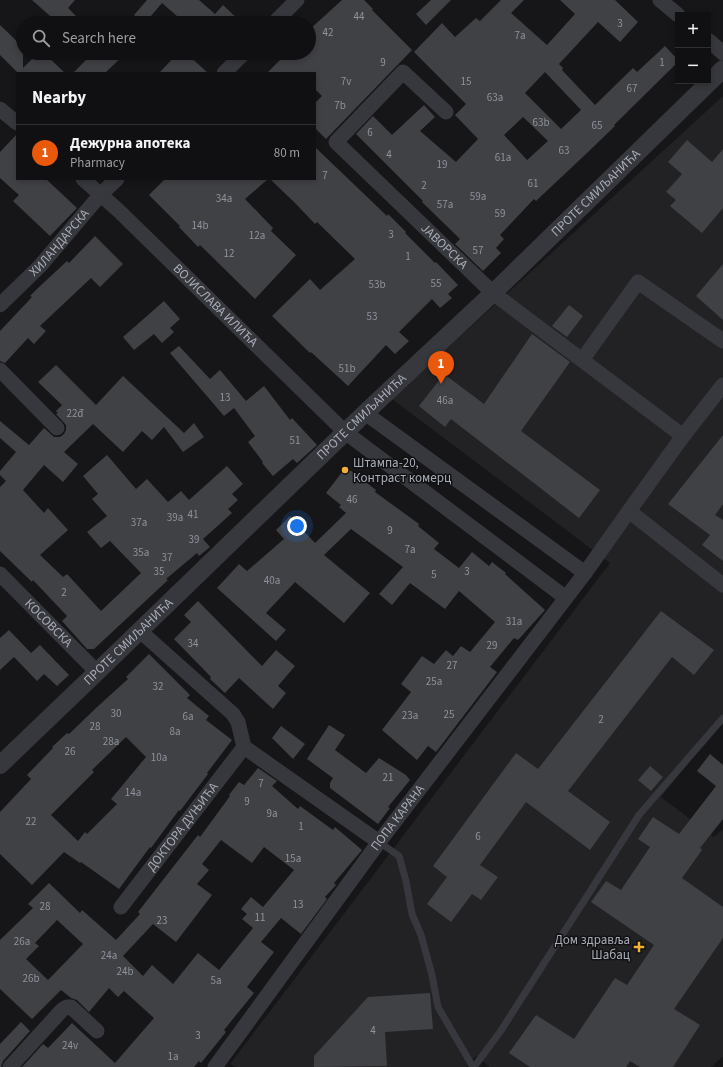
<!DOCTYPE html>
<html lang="en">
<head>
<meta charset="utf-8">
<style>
	body { margin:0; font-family:"Source Sans 3",sans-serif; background:#1e1e20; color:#f1f3f6 }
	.controls { position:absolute; right:12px; top:12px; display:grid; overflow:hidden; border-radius:0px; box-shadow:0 2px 6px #0003 }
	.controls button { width:36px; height:36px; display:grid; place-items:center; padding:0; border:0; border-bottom:1px solid #303032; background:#101012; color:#f1f3f6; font:20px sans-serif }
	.you { position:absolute; left:297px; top:526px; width:14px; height:14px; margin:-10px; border:3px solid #fff; border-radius:50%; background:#1a73e8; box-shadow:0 0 0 6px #1a73e833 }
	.badge { display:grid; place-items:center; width:26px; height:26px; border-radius:50%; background:#ea580c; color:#fff; font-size:13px; font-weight:700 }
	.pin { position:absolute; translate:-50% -33px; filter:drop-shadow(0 1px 2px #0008) }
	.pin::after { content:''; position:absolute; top:21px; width:14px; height:12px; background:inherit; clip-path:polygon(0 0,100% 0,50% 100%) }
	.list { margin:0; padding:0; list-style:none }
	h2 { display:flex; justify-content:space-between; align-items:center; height:52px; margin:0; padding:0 16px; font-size:17px }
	h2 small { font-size:13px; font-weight:400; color:#9c9d9f }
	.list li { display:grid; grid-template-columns:26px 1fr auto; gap:12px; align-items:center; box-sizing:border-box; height:56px; padding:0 16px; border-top:1px solid #303032 }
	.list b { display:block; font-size:15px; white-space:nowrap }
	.list p { margin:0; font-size:13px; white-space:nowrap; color:#9c9d9f }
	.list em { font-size:13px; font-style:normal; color:#9c9d9f }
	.icon { flex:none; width:22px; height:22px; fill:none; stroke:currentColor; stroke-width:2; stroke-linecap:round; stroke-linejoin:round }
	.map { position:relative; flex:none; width:723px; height:1067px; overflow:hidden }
	.search { position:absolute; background:#101012; box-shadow:0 2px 6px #0003; left:16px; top:16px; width:300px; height:44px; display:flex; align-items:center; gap:10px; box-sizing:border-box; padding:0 14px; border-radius:22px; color:#9c9d9f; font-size:15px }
	.panel { position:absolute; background:#101012; box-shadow:0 2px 6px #0003; left:16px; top:72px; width:300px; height:108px; border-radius:0px }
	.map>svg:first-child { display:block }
</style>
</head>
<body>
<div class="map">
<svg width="723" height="1067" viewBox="0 0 723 1067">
	<rect width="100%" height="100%" fill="#161618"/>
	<path fill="#222225" d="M723,96V719L661,797L714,837L723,829V1056L711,1067H490L476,1056L466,1067H235L230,1064L610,563L392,399Z"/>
	<path fill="#404145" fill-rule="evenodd" d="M32,0H75L68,8L83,23H58Z
		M147,0H199L215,14L223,5L242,23H185L162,3L145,23H143L134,15Z
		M342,0H364L373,9L372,10L412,50L326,139L315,128V103L322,96L315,89V73H267L287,53H309V30Z
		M431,0H451L426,25L416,14Z
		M501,0H524L511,13L547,45L575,14L560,0H615L638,22L620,42L598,22L559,64L563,68L562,70L595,105L633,68L637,72L665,46L678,60V62L614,125L615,126L587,153L536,201L534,199L500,235L504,239L496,248L501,253L483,271L455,244L460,239L422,202L423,201L356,134L373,116L392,135L424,105L435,117L420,131L456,162L478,139L455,115L466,104L414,52L442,23L455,37L476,18L480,21ZM545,72L581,110L561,129L525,93ZM523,117L548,141L527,160L504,135Z
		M0,25L23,47V68L38,53H44L65,73H18L0,55Z
		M93,53H126L105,73H73Z
		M178,53H186L208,73H159Z
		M17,134V179H46L77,208L50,236L13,201L19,195L0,178V152Z
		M687,140L712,162L723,149V208L702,233L670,206L676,200L666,192L682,174L668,162Z
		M315,147L387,216L388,214L406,232L405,233L435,263L436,262L458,285L448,294L452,298L440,308L432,299L399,332L409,341L395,354L386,345L348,386L311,352L310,353L272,316L310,279L320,290L355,259L317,222L315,224L296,204L270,179H315Z
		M165,179H268L245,199L273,228L271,231L296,255L255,299L200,245L198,247L179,227L180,226L149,195Z
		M95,236L123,264L100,287L91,278L40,326L46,331L34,344L28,338L5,363L0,361V331L32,297L30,296L38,288L67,261L69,263Z
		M723,264V320L696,296Z
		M164,301L180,319L170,328L174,332L162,343L154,334L134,350L123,337Z
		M569,305L583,316L567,337L552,326Z
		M532,334L570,362L521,431L600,490L579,518L451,419L445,427L419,406L444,374L484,404Z
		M179,346L210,379L220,370L246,401L264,386L290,420L292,418L317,445L297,463L293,459L273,476L262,463L263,462L248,442L255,436L234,408L224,416L170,353Z
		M56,365L96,405L123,376L184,433L194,423L204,437L183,452L164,427L152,440L142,431L123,452L93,424L64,452L78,464L63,482L44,465L23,490L44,513L48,508L68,530L40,555L63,577L67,574L101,611L141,573L110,541L101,548L87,532L107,516L92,499L98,494L83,476L107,455L136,489L147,479L168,502L181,491L189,500L227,466L243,484L232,494L238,500L228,509L232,513L203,539L210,547L199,556L197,553L166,579L168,580L94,649H87L62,621L67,616L33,580L32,582L0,551V487L6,481L0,475V471L16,452L0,438V421L29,445L44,428L54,437H60L64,434L66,430V425L56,414L58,413L56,411L62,405L38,382Z
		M723,435V504L715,515L723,520V561L702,545L710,535L668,504Z
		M346,467L376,490L375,492L419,524L418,526L439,543L434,549L459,568L472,552L489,566L492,562L506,573L505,574L545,610L518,640L514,638L490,667L497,672L436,752L428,746L417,760L382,730L411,692L401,684L422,656L434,664L446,650L453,656L461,646L470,652L495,622L459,591L445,609L410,583L392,605L379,594L403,567L351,529L324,555L370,593L344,623L295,582L266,613L286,630L276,641L217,588L239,564L247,571L284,539L276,530L290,516L315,543L346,513L339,507L341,505L326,493Z
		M198,601L262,666L276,650L295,666L278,686L286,693L273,709L239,678L225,693L210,679L211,677L174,639L191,622L184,615Z
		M661,611L714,650L694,675L672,657L568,791L610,822L590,850L526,802L480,865L498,877L481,900L472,894L451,922L427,904L447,877L433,866L516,753L538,769Z
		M9,630L31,653L40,645L69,675L57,686L44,674L37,681L14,657L0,670V638Z
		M149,654L190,695L187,698L209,716L206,720L232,740L207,773L208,774L180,811L179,810L151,848L150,847L119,889L81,862L80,863L64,852L32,885L0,854V812L31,779L27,775L53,748L52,747L67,733L69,734L96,708L128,679L126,677ZM126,737L146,757L111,799L117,804L87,834L85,832L78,841L51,815L94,772L92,770Z
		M329,725L345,735L335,750L366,773L379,758L406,775L410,780L388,807L390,808L378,824L330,788V783L333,778L307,759Z
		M281,726L305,744L293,759L272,738Z
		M710,754L723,765V819L700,848L702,850L682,878L723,907V938L674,1009L700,1025L673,1067H640L630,1061L626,1067H530L509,1053L536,1015L574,1039L615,978L627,985L654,945L591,902L606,881L621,890L650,847L638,839L653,817L679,834L716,786L697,771Z
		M650,766L663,777L651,791L638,780Z
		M258,768L277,781L272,786L298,809L300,806L333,830L335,827L362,850L334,883L336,885L325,897L327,899L301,934L281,918L261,942L274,952L247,987L254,993L224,1030L226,1032L201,1063L199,1061L194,1067H22L43,1044L48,1048L72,1023L115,1063L154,1018L124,991L118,997L109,988L89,1012L77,1000L71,998L61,990L32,1019L0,989V940L33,908L28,904L49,883L80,913L82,910L116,940L140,914L138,912L198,835L200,837L230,796L229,795L239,782L244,785ZM221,840L252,863L264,847L294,870L263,907L251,897L241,909L247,914L242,919L253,928L219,970L198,953L173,984L152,965L143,976L123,956L153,924L176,942L212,895L197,884L209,870L202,864ZM57,920L83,944L48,980L26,959L39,946L35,943Z
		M430,993L433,1029L385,1032L387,1066L314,1067V1056L368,997Z
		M21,1022L30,1031L3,1061L1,1067H0V1044Z"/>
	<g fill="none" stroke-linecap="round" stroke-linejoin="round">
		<path stroke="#37383d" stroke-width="7" d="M379,842L399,856L406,881L412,914L421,935L432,975L438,1007L473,1067
			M474,1067L500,1032L639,815L723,718"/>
		<g stroke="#37383d" stroke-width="15">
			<path d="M660,0L678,15"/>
			<path d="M274,23L297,0"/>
			<path d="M708,40L723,53"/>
			<path d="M224,73L244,53"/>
			<path d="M0,109L17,123"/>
			<path id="s1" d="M446,112L403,72L336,142L493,293L683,436"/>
			<path id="s2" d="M83,179L119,211L345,432L566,598"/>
			<path id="s3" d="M0,305L40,266L101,194L117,179"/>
			<path d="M582,360L638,282L723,341"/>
			<path d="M0,370L57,428"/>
			<path d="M723,385L683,436L629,511L723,585"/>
			<path d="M365,413L585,573"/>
			<path id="s4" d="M0,574L97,672"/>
			<path d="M140,631L233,714L238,722L244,747L379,842"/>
			<path id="s5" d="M121,907L244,747"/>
			<path d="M10,1067L62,1010L67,1007H71L97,1031"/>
			<path id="s6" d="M215,1067L379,842L585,573L629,511"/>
		</g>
		<path stroke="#37383d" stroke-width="18" id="s7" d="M0,765L97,672L365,413L493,293L723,69"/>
	</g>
	<g fill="#f2b134" stroke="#111113" stroke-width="1.5">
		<circle cx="345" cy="470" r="4"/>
		<path d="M637 941h4v4h4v4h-4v4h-4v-4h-4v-4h4z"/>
	</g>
	<g text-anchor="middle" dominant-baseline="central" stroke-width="3" stroke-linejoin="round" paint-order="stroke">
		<g font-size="11" fill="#8e929b">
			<text x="359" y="16">44</text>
			<text x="620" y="23">3</text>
			<text x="328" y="32">42</text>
			<text x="520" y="35">7a</text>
			<text x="383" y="62">9</text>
			<text x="662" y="62">1</text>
			<text x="346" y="81">7v</text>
			<text x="466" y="81">15</text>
			<text x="632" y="88">67</text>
			<text x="495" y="97">63a</text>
			<text x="340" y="105">7b</text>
			<text x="541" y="122">63b</text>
			<text x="597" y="125">65</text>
			<text x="370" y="132">6</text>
			<text x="564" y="150">63</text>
			<text x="389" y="154">4</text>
			<text x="503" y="157">61a</text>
			<text x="442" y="164">19</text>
			<text x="325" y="175">7</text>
			<text x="533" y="183">61</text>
			<text x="424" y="185">2</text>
			<text x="478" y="196">59a</text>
			<text x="224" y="198">34a</text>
			<text x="445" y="204">57a</text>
			<text x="500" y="213">59</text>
			<text x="200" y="225">14b</text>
			<text x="391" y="234">3</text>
			<text x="257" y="235">12a</text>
			<text x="478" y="250">57</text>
			<text x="229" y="253">12</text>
			<text x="408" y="256">1</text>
			<text x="436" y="283">55</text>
			<text x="377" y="284">53b</text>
			<text x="372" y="316">53</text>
			<text x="347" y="368">51b</text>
			<text x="225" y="397">13</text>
			<text x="445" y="400">46a</text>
			<text x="75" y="413">22đ</text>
			<text x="295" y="440">51</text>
			<text x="352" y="499">46</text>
			<text x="193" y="514">41</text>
			<text x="175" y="517">39a</text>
			<text x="139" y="522">37a</text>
			<text x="390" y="530">9</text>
			<text x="194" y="539">39</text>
			<text x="410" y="549">7a</text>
			<text x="141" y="552">35a</text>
			<text x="167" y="557">37</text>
			<text x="159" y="571">35</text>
			<text x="467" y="571">3</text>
			<text x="434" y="574">5</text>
			<text x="272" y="580">40a</text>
			<text x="64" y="592">2</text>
			<text x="514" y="621">31a</text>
			<text x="193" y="643">34</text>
			<text x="492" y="645">29</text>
			<text x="452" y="665">27</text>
			<text x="434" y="681">25a</text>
			<text x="158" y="686">32</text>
			<text x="116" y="713">30</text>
			<text x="449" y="714">25</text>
			<text x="410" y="715">23a</text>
			<text x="188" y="716">6a</text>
			<text x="601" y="719">2</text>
			<text x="95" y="726">28</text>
			<text x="175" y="731">8a</text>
			<text x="111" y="741">28a</text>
			<text x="70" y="751">26</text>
			<text x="159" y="757">10a</text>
			<text x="388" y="777">21</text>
			<text x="261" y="783">7</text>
			<text x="133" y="792">14a</text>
			<text x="247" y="801">9</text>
			<text x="272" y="813">9a</text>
			<text x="31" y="821">22</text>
			<text x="301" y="826">1</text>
			<text x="478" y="836">6</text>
			<text x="293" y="858">15a</text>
			<text x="298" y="904">13</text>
			<text x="45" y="906">28</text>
			<text x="260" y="917">11</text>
			<text x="162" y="920">23</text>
			<text x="22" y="941">26a</text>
			<text x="109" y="955">24a</text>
			<text x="125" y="971">24b</text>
			<text x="31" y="978">26b</text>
			<text x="216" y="980">5a</text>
			<text x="373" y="1030">4</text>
			<text x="198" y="1035">3</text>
			<text x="70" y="1045">24v</text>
			<text x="173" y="1056">1a</text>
		</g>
		<g font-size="13" fill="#a8adb8" stroke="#111113">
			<text stroke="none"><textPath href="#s7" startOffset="826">ПРОТЕ СМИЉАНИЋА</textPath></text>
			<text stroke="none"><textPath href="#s3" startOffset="86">ХИЛАНДАРСКА</textPath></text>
			<text stroke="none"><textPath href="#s1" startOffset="306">ЈАВОРСКА</textPath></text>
			<text stroke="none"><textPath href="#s2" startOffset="183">ВОЈИСЛАВА ИЛИЋА</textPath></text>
			<text stroke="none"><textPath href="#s7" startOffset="502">ПРОТЕ СМИЉАНИЋА</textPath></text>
			<text stroke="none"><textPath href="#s4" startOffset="69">КОСОВСКА</textPath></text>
			<text stroke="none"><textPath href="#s7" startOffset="178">ПРОТЕ СМИЉАНИЋА</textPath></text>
			<text stroke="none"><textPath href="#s6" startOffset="309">ПОПА КАРАНА</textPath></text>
			<text stroke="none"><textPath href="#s5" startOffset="101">ДОКТОРА ДУЊИЋА</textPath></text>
		</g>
		<g font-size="13" fill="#a8adb8" stroke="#111113" text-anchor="start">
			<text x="353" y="463">Штампа-20,<tspan x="353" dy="15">Контраст комерц</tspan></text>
			<text x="630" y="940" text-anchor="end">Дом здравља<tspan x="630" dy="15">Шабац</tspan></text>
		</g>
	</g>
</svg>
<div class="controls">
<button>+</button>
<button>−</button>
</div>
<div class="you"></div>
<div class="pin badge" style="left:441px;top:384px">1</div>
<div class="search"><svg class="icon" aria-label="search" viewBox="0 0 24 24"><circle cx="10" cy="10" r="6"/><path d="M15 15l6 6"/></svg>Search here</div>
<section class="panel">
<h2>Nearby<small></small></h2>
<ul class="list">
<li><span class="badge">1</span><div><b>Дежурна апотека</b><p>Pharmacy</p></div><em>80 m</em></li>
</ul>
</section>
</div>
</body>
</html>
